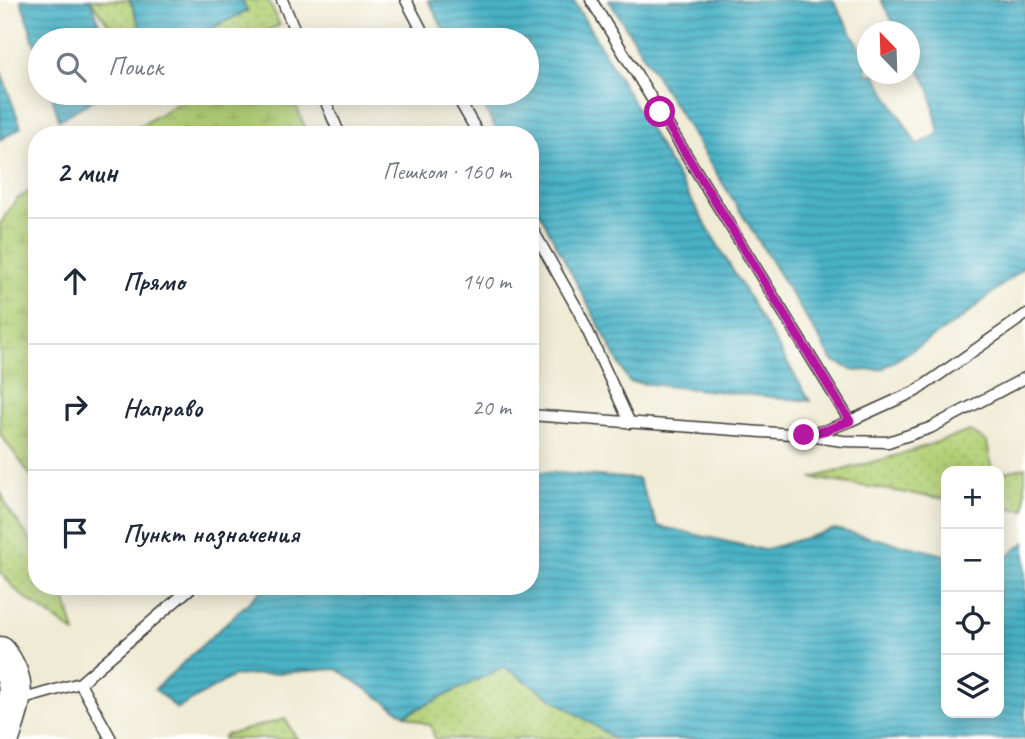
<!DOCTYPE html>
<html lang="ru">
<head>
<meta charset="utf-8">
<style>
	body { margin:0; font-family:Caveat,sans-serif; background:#f2f2f3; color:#1f2937 }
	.controls { position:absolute; right:21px; bottom:21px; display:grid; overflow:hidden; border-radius:14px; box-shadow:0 4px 18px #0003 }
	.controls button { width:63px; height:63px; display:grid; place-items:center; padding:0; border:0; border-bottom:2px solid #e0e1e3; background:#fff; color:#1f2937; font:35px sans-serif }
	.compass { position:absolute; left:857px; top:21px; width:63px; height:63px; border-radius:50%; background:#fff; box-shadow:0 4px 18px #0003; rotate:337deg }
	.stop { position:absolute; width:21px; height:21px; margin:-16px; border:5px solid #b5179e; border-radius:50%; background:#fff }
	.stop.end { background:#b5179e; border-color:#fff; box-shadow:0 2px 7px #0008 }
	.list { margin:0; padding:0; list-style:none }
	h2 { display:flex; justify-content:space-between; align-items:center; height:91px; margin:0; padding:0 28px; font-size:30px }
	h2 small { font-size:23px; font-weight:400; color:#747a83 }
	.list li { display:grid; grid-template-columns:46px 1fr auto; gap:21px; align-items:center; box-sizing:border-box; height:126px; padding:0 28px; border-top:2px solid #e0e1e3 }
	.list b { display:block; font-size:26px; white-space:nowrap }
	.list em { font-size:23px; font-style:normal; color:#747a83 }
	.icon { flex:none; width:38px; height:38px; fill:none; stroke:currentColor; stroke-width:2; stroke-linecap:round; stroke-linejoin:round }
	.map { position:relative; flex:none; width:1025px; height:739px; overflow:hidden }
	.search { position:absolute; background:#fff; box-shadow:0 4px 18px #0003; left:28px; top:28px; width:511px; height:77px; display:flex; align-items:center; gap:18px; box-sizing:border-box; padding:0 24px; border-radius:38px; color:#747a83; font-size:26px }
	.panel { position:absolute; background:#fff; box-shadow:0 4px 18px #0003; left:28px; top:126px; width:511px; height:469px; border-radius:28px }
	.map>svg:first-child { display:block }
</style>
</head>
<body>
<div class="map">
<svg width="1025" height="739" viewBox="0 0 1025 739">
	<defs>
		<pattern id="grass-dots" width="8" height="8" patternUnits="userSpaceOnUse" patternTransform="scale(1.75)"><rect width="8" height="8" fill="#b3d076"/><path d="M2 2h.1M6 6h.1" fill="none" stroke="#99b266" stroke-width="1.8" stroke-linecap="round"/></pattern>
		<pattern id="wetland-marsh" width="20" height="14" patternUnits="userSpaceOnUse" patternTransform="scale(1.75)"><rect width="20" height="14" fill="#b3d076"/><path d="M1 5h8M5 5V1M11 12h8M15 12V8" fill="none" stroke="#99b266"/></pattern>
		<pattern id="water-rules" width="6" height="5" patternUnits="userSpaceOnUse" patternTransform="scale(1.75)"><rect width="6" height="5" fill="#48b2c6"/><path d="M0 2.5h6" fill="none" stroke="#3b90a0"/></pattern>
	</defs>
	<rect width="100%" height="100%" fill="#fff"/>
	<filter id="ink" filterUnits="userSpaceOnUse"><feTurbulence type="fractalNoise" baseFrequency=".0143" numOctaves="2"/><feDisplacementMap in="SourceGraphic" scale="14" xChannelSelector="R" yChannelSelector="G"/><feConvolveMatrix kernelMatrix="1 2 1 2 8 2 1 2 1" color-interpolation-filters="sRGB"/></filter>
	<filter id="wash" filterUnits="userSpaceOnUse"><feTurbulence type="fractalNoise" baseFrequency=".00686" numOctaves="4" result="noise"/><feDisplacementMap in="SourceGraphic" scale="28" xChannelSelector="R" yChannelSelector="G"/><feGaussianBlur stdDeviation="1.57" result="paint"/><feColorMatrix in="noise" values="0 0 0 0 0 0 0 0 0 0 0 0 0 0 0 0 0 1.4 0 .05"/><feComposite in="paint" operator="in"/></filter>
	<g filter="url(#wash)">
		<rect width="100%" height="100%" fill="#f0ebd4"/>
		<path fill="url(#grass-dots)" stroke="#687649" stroke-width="2" d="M91,0H130L145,40H121L116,35Z
			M242,0H268L280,25L247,40H188L247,11Z
			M970,431L987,442L992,471H946V499L812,478L895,456Z
			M1025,467V510L999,507V474Z
			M0,491L7,507L37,549V586H62L75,633L20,594L0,572Z
			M504,667L615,739H435L431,726L405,715Z
			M285,719L297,739H223L225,735Z"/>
		<path fill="url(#wetland-marsh)" stroke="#687649" stroke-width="2" d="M195,93H291L308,135H125Z
			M37,187V484L0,434V224L16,200Z"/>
		<path fill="url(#water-rules)" stroke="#326771" stroke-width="2" d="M21,0H91L105,40H40V61Z
			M130,0H242L247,11L188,40H145Z
			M428,0H573L810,401L629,382L530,195V135H499L477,93H527V40H449Z
			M609,0H833L867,60V74H875L917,145L939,134L930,90L910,52L909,32L898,31L881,0H1025V266L960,320L882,369L855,371L833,361Z
			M0,69L21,127L0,140Z
			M51,93H105L59,120Z
			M530,471L638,479L658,526L764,550L835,529L946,555V713H999V563L1025,542V739H615L504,667L405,715L337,669L234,676L177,709L155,689L266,586H530Z"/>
	</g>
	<g filter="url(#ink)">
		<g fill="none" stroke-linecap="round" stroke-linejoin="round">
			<defs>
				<path id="lane" d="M282,0L299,40
					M406,0L427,40
					M591,0L850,421
					M322,93L340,135
					M455,93L479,135
					M530,225L578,310L630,423
					M530,415L804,435L827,430L850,421L916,391L1025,315
					M809,436L843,441L888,442L930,428L1025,378
					M20,700L80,683
					M111,739L80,683L193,586"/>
				<path id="primary" d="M0,653C24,686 14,703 3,739"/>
			</defs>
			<use href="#lane" stroke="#3c3b38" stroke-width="13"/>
			<use href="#primary" stroke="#3c3b38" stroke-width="35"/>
			<use href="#lane" stroke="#fff" stroke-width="10"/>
			<use href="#primary" stroke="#fff" stroke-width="32"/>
		</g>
	</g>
	<g fill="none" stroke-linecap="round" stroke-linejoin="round" filter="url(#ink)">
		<path stroke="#b5179e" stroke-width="9" d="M660,112L850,421L827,430L804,435"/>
	</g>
</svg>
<div class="controls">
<button>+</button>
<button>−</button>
<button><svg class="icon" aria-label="locate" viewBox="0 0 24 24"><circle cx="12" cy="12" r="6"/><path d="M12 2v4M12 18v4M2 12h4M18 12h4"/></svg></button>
<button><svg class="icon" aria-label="layers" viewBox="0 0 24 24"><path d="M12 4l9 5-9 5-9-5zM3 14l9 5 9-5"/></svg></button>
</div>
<svg class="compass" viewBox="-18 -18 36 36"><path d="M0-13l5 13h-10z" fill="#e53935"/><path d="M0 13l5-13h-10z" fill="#747a83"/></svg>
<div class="stop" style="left:660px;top:112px"></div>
<div class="stop end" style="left:804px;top:435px"></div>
<div class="search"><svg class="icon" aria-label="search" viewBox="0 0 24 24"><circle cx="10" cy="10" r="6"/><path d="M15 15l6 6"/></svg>Поиск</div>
<section class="panel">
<h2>2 мин<small>Пешком · 160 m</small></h2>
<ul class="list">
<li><svg class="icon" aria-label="ahead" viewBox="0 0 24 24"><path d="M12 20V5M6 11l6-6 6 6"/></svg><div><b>Прямо</b></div><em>140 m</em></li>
<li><svg class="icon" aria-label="right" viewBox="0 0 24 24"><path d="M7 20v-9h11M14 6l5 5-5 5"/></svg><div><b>Направо</b></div><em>20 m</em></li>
<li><svg class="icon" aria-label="arrive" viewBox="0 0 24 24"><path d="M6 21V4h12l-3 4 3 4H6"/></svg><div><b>Пункт назначения</b></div></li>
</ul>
</section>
</div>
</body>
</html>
